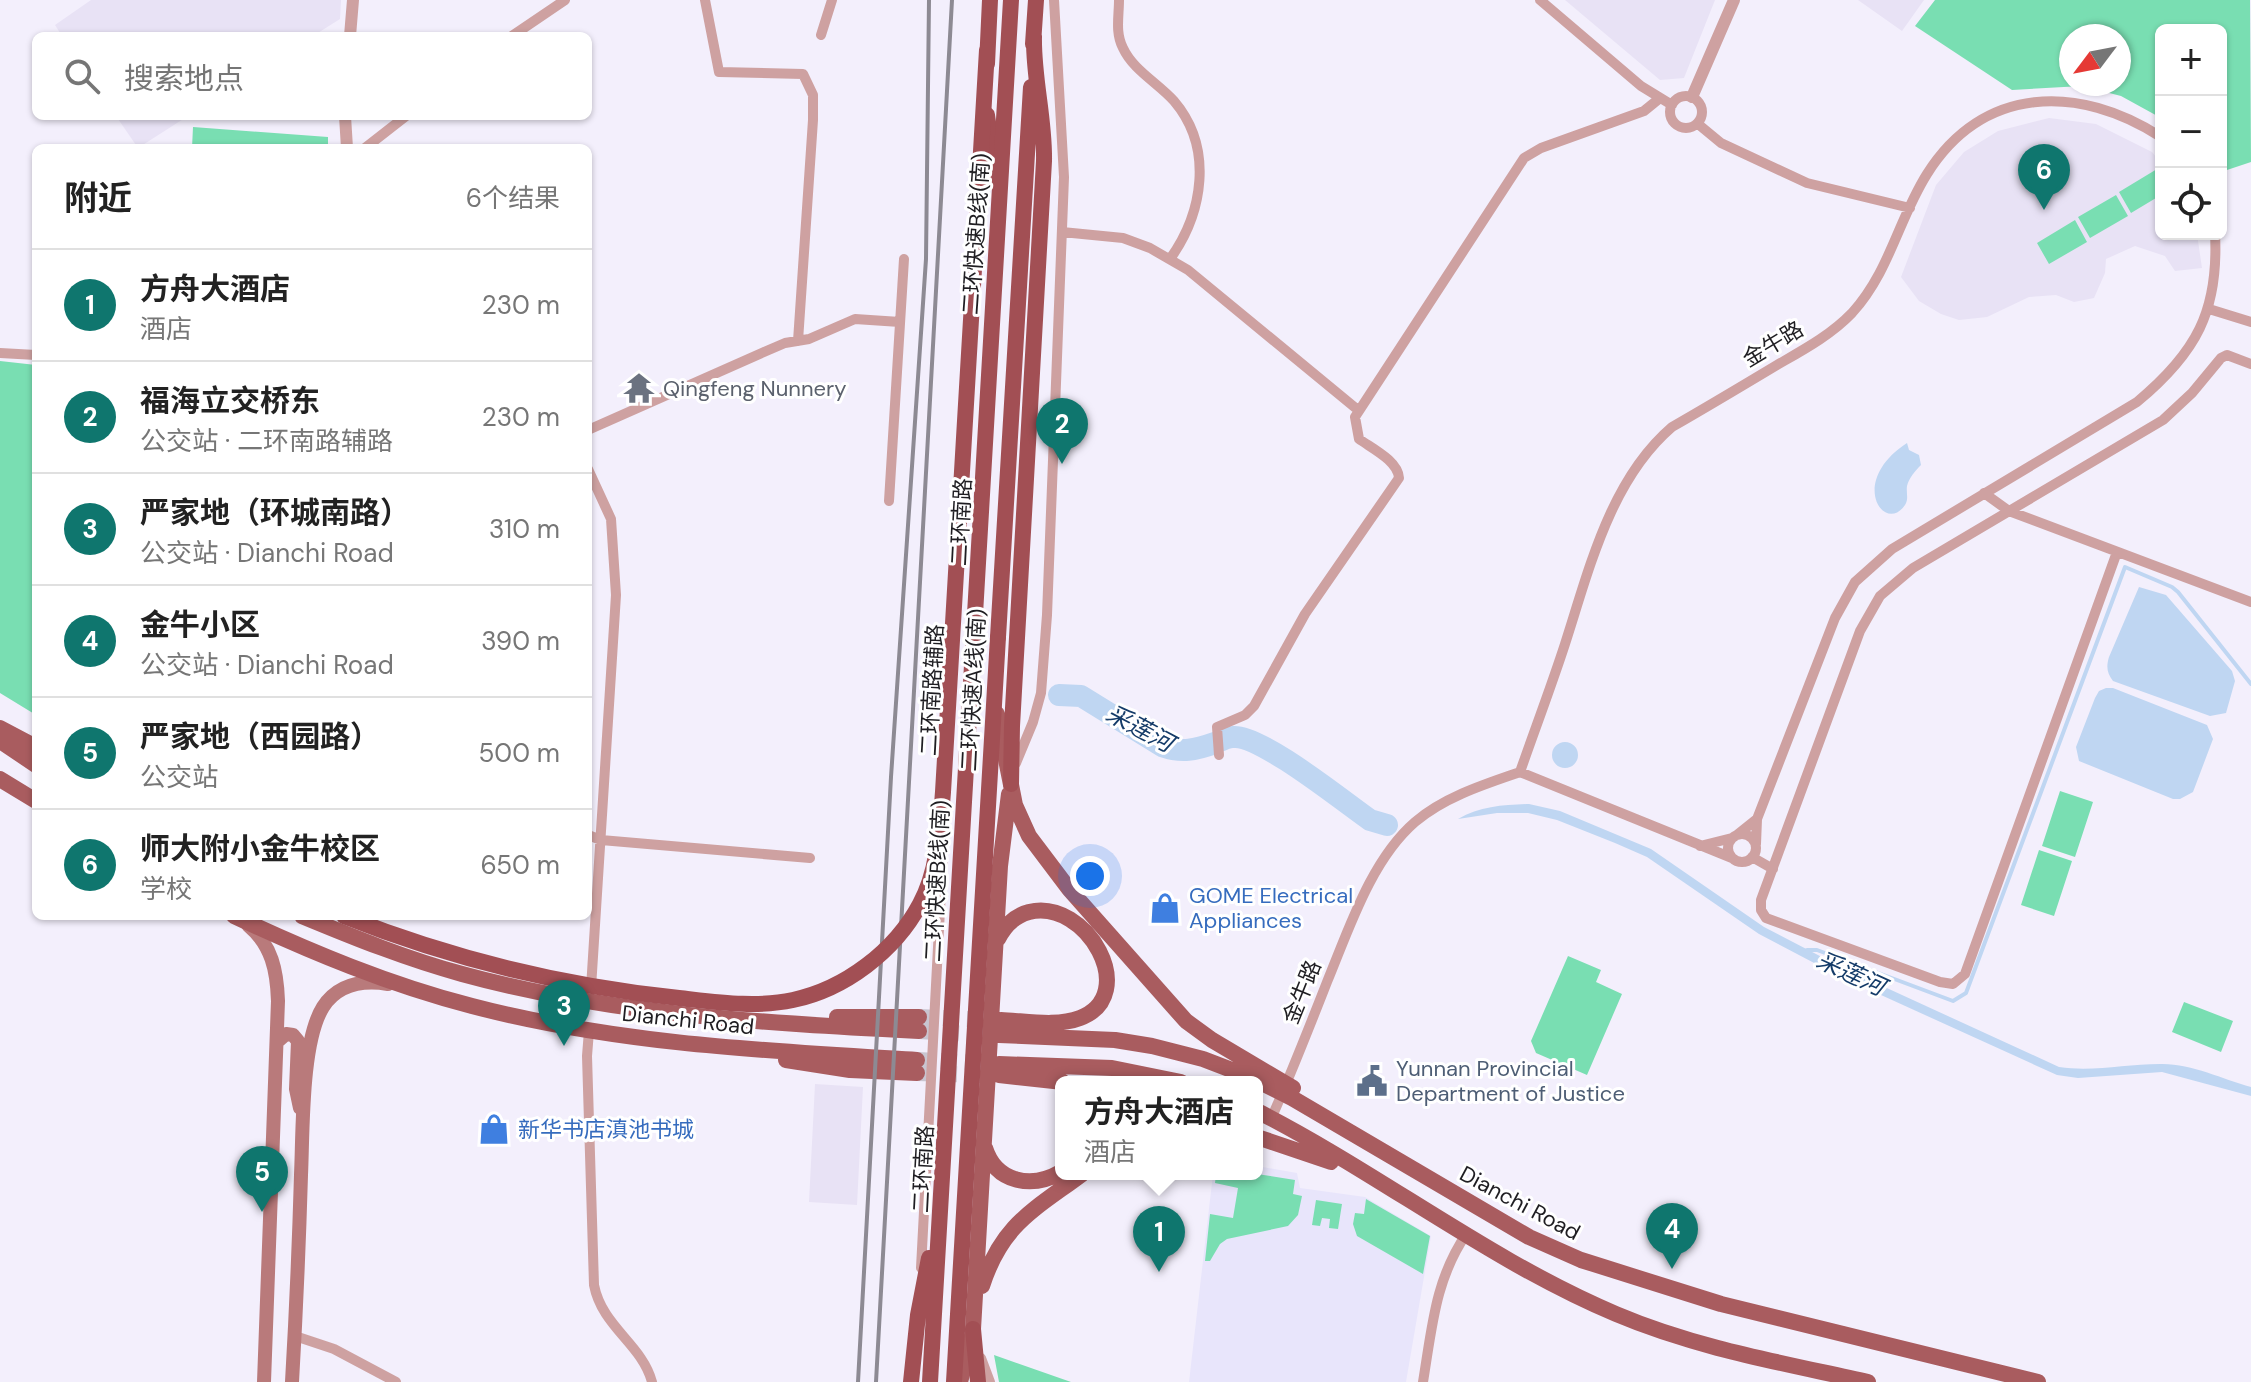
<!DOCTYPE html>
<html lang="zh">
<head>
<meta charset="utf-8">
<style>
	body { margin:0; font-family:"DM Sans","Noto Sans SC",sans-serif; background:#f2f2f2; color:#222 }
	.controls { position:absolute; right:24px; top:24px; display:grid; overflow:hidden; border-radius:12px; box-shadow:0 2px 6px #0004 }
	.controls button { width:72px; height:72px; display:grid; place-items:center; padding:0; border:0; border-bottom:2px solid #e0e0e0; background:#fff; color:#222; font:40px sans-serif }
	.compass { position:absolute; left:2059px; top:24px; width:72px; height:72px; border-radius:50%; background:#fff; box-shadow:0 2px 6px #0004; rotate:238deg }
	.you { position:absolute; left:1090px; top:876px; width:28px; height:28px; margin:-20px; border:6px solid #fff; border-radius:50%; background:#1a73e8; box-shadow:0 0 0 12px #1a73e833 }
	.badge { display:grid; place-items:center; width:52px; height:52px; border-radius:50%; background:#0f766e; color:#fff; font-size:26px; font-weight:700 }
	.pin { position:absolute; translate:-50% -66px; filter:drop-shadow(0 2px 4px #0008) }
	.pin::after { content:''; position:absolute; top:42px; width:28px; height:24px; background:inherit; clip-path:polygon(0 0,100% 0,50% 100%) }
	.popup { position:absolute; left:1055px; top:1076px; width:208px; height:104px; box-sizing:border-box; display:grid; place-content:center; border-radius:12px; background:#fff; filter:drop-shadow(0 2px 6px #0005); font-size:26px; white-space:nowrap; color:#767676 }
	.popup b { font-size:30px; color:#222 }
	.popup::after { content:''; position:absolute; left:50%; top:100%; margin-left:-16px; border:16px solid transparent; border-top-color:#fff }
	.list { margin:0; padding:0; list-style:none }
	h2 { display:flex; justify-content:space-between; align-items:center; height:104px; margin:0; padding:0 32px; font-size:34px }
	h2 small { font-size:26px; font-weight:400; color:#767676 }
	.list li { display:grid; grid-template-columns:52px 1fr auto; gap:24px; align-items:center; box-sizing:border-box; height:112px; padding:0 32px; border-top:2px solid #e0e0e0 }
	.list b { display:block; font-size:30px; white-space:nowrap }
	.list p { margin:0; font-size:26px; white-space:nowrap; color:#767676 }
	.list em { font-size:26px; font-style:normal; color:#767676 }
	.icon { flex:none; width:44px; height:44px; fill:none; stroke:currentColor; stroke-width:2; stroke-linecap:round; stroke-linejoin:round }
	.map { position:relative; flex:none; width:2251px; height:1382px; overflow:hidden }
	.search { position:absolute; background:#fff; box-shadow:0 2px 6px #0004; left:32px; top:32px; width:560px; height:88px; display:flex; align-items:center; gap:20px; box-sizing:border-box; padding:0 28px; border-radius:12px; color:#767676; font-size:30px }
	.panel { position:absolute; background:#fff; box-shadow:0 2px 6px #0004; left:32px; top:144px; width:560px; height:776px; border-radius:12px }
	.map>svg:first-child { display:block }
</style>
</head>
<body>
<div class="map">
<svg width="2251" height="1382" viewBox="0 0 2251 1382">
	<rect width="100%" height="100%" fill="#f3effc"/>
	<path fill="#e8e5fb" d="M1257,1166L1297,1173L1300,1188L1365,1197L1431,1236L1406,1382H1189L1213,1174H1257Z"/>
	<path fill="#e8e2f5" d="M91,0H341L340,19L313,36H62L55,25Z
		M1565,0H1715L1684,78L1660,80Z
		M1858,0H1924L1902,31Z
		M116,116H188L138,148Z
		M2049,118L2096,124L2152,152L2161,163V234H2197L2202,268L2175,271L2165,256L2135,246L2106,259L2105,273L2094,298L2074,302L2056,295L2029,297L1987,317L1959,320L1941,314L1919,301L1901,277L1936,185L1964,152L1998,131Z
		M815,1084L863,1087L857,1205L809,1202Z"/>
	<path fill="#79deb2" fill-rule="evenodd" d="M1935,0H2250L2251,162L2221,172V30H2161V118L2121,96L2082,86L2012,90L1915,26ZM2071,36H2119V84H2071Z
		M193,127L328,137V148H192Z
		M2157,169L2161,176V195L2131,213L2119,192Z
		M2116,195L2128,216L2090,238L2078,217Z
		M2075,220L2087,242L2049,264L2037,243Z
		M0,361L36,365V715L0,693Z
		M2060,791L2093,802L2075,857L2042,846Z
		M2039,850L2072,861L2054,916L2021,905Z
		M1568,956L1601,970L1596,982L1622,994L1587,1075L1536,1053L1531,1041Z
		M2184,1002L2233,1021L2221,1052L2172,1032Z
		M1216,1174H1257L1295,1180L1293,1194L1302,1196L1298,1215L1288,1226L1227,1239L1220,1244L1210,1261H1205L1210,1214L1233,1218L1238,1188L1215,1183Z
		M1366,1199L1430,1236L1423,1274L1357,1236L1353,1224L1355,1213L1364,1214Z
		M1316,1200L1342,1204L1338,1229L1329,1228L1330,1219L1322,1218L1320,1226L1312,1225Z
		M994,1355L1071,1382H999Z"/>
	<path fill="#bfd6f2" d="M1907,443L1909,450L1919,455L1921,465C1915,471 1909,478 1907,486C1906,493 1909,499 1905,505C1885,535 1847,482 1907,443Z
		M2139,587L2166,595L2232,671L2235,681L2226,713L2210,716L2113,681C2107,673 2106,667 2109,657Z
		M2106,688H2113L2207,725L2213,739L2193,792L2180,799H2173L2079,761L2076,747L2095,698L2099,691Z
		M1552 755a13 13 0 1 1 26 0a13 13 0 1 1-26 0Z
		M1529,804L1560,811L1651,849L1764,927L1841,967L2059,1067C2093,1072 2126,1064 2160,1064C2190,1063 2222,1079 2251,1087V1096L2162,1072L2078,1078L2057,1075L1837,975L1759,934L1647,857L1615,843L1557,820L1528,813H1497L1458,819C1480,806 1504,805 1529,804Z"/>
	<g fill="none" stroke-linecap="round" stroke-linejoin="round">
		<path stroke="#bfd6f2" stroke-width="4" d="M1807,950H1817L1953,1001L1966,993L2125,567L2172,587L2178,592L2251,684"/>
		<path stroke="#bfd6f2" stroke-width="22" d="M1059,695L1081,696L1162,746C1182,753 1195,750 1215,743C1220,741 1227,737 1233,737C1260,734 1344,802 1370,820L1387,825"/>
		<path stroke="#c9c5d0" stroke-width="16" stroke-dasharray="16 8" stroke-linecap="butt" d="M919,1017L988,1020
			M919,1031L986,1035
			M917,1060L984,1063
			M917,1073L983,1075"/>
		<path stroke="#cea1a1" stroke-width="10" d="M705,0L719,72L803,74L813,95V120L798,341
			M1119,0C1119,16 1115,33 1123,48C1133,70 1158,83 1174,101C1214,148 1203,213 1170,259
			M1540,0L1641,86L1672,105
			M821,35L832,0
			M512,36L565,0
			M1670 112a16 16 0 1 1 32 0a16 16 0 1 1-32 0Z
			M1698,124L1721,143L1807,183L1910,208
			M365,148L406,116
			M1062,232L1123,238L1150,248L1188,270L1358,410
			M2209,309L2251,322
			M0,353L36,355
			M588,430L764,352L785,343L809,339L855,319L900,322
			M588,469L611,519L616,595L591,988
			M1984,493L2009,511L2251,602
			M889,501L904,259
			M2117,552L1965,974L1953,984L1940,982L1766,918L1761,910V900L1860,631L1880,596L1913,568L2163,420L2192,393L2221,358L2227,355L2251,364
			M1219,755L1217,727L1245,715L1254,706L1305,614L1399,478C1398,461 1373,449 1359,439L1355,417L1524,158L1541,148L1644,111L1660,98
			M1016,763L1033,722L1041,693L1047,615L1064,177L1054,0
			M1520,772C1535,729 1551,687 1565,644C1589,570 1610,480 1672,427C1707,407 1742,386 1777,365C1803,350 1831,335 1852,313C1890,271 1898,220 1927,174C1983,85 2079,84 2161,137
			M1757,819L1835,618L1855,582L1892,549L2137,402C2196,353 2219,311 2215,234
			M1728 848a14 14 0 1 1 28 0a14 14 0 1 1-28 0Z
			M588,835L601,840L810,858
			M1737,835L1757,819L1756,844
			M1700,846L1732,838
			M1752,857L1773,869
			M589,1031L587,1056L594,1285C602,1327 642,1344 652,1382
			M1271,1119C1291,1074 1309,1028 1327,982C1349,929 1371,860 1415,822C1444,797 1485,784 1520,772L1732,858
			M921,1268L943,853
			M295,1336L334,1349L396,1382
			M981,1358L990,1382
			M1423,1382C1432,1328 1435,1279 1467,1233"/>
		<path stroke="#cea1a1" stroke-width="12" d="M350,36L353,0
			M1692,97L1734,0
			M345,116L347,148"/>
		<path stroke="#b97a7b" stroke-width="14" d="M248,925C272,945 277,971 278,1001L264,1382
			M278,1041L286,1034L293,1035L298,1041L296,1089L300,1108
			M292,1382C296,1313 299,1244 301,1175C303,1132 301,1042 323,1007C338,984 363,980 388,984"/>
		<path stroke="#a95c5f" stroke-width="16" d="M997,714L1015,805L1029,836L1069,889L1186,1021L1212,1040L1293,1088
			M0,728L36,747
			M0,741L36,765
			M0,779L36,801
			M234,916C311,952 390,985 472,1006C617,1044 768,1051 917,1060
			M302,916C355,938 407,959 462,974C611,1015 765,1023 919,1031
			M998,939C1005,925 1014,916 1029,912C1087,898 1141,995 1080,1018C1057,1027 1026,1021 1001,1020
			M837,1017H919
			M999,1035L1115,1040L1152,1046L1203,1059L1250,1077L1292,1098L1529,1237L1581,1260L1721,1304L2038,1382
			M786,1060L850,1070L917,1073
			M999,1064L1112,1068L1181,1082
			M999,1075L1063,1082
			M1257,1111C1379,1173 1490,1261 1616,1314C1696,1348 1783,1363 1868,1382
			M1257,1137L1331,1162
			M985,1148C996,1183 1032,1189 1061,1172
			M982,1286C1002,1224 1034,1210 1082,1174
			M973,1329L1000,866L1009,794
			M960,1382L973,1332"/>
		<path stroke="#a24f54" stroke-width="16" d="M1033,44L1036,0
			M987,64L990,0
			M987,115L996,179
			M998,637L1031,87
			M1011,784L1012,726L1044,161C1045,119 1033,78 1034,36
			M973,1329L978,1382"/>
		<path stroke="#8d8a93" stroke-width="4" d="M858,1382L891,777L926,259L929,0
			M876,1382L952,0"/>
		<path stroke="#a24f54" stroke-width="16" d="M344,916C452,959 563,986 679,998C716,1002 756,1008 793,1000C845,989 895,951 920,904C938,871 940,829 943,792L987,50
			M911,1382L918,1315L929,1258
			M930,1382L1011,0
			M954,1382L998,637"/>
	</g>
	<defs>
		<symbol id="temple-bare" viewBox="-9 -9 18 18"><path d="M0-6L5-2H3V0L6.5 2.5H4V6H1.5V3h-3V6H-4V2.5H-6.5L-3 0V-2H-5Z" fill="#6b7280" stroke="#fff" stroke-width="2.5" paint-order="stroke"/></symbol>
		<symbol id="shop-bare" viewBox="-9 -9 18 18"><path d="M-5-2.5h2.3a2.7 3.5 0 0 1 5.4 0H5L5.5 6h-11ZM-1.5-2.5h3a1.5 2.3 0 0 0-3 0Z" fill="#3f7fe0" stroke="#fff" stroke-width="2.5" paint-order="stroke"/></symbol>
		<symbol id="civic-bare" viewBox="-9 -9 18 18"><path d="M-.6-6.5H3V-4.5H.6V-3L4-1V1h2V6H-6V1h2V-1L-.6-3ZM-1.2 2.5V6h2.4V2.5Z" fill="#5c6f8a" stroke="#fff" stroke-width="2.5" paint-order="stroke"/></symbol>
	</defs>
	<g fill-rule="evenodd">
		<use href="#temple-bare" x="617" y="366" width="44" height="44"/>
		<use href="#shop-bare" x="1143" y="886" width="44" height="44"/>
		<use href="#civic-bare" x="1350" y="1059" width="44" height="44"/>
		<use href="#shop-bare" x="472" y="1107" width="44" height="44"/>
	</g>
	<g text-anchor="middle" dominant-baseline="central" stroke-width="6" stroke-linejoin="round" paint-order="stroke">
		<g font-size="22" fill="#1f1e22" stroke="#fff">
			<text transform="translate(976 234) rotate(-86)">二环快速B线(南)</text>
			<text transform="translate(1773 344) rotate(-31)">金牛路</text>
			<text transform="translate(961 522) rotate(-87)">二环南路</text>
			<text transform="translate(932 690) rotate(-87)">二环南路辅路</text>
			<text transform="translate(973 690) rotate(-87)">二环快速A线(南)</text>
			<text transform="translate(937 881) rotate(-87)">二环快速B线(南)</text>
			<text transform="translate(1302 992) rotate(-68)">金牛路</text>
			<text transform="translate(688 1020) rotate(6)">Dianchi Road</text>
			<text transform="translate(923 1169) rotate(-87)">二环南路</text>
			<text transform="translate(1520 1203) rotate(28)">Dianchi Road</text>
		</g>
		<g font-size="22" fill="#5b616d" stroke="#fff" text-anchor="start">
			<text x="663" y="388">Qingfeng Nunnery</text>
		</g>
		<g font-size="22" fill="#366cbe" stroke="#fff" text-anchor="start">
			<text x="1189" y="895">GOME Electrical<tspan x="1189" dy="25">Appliances</tspan></text>
			<text x="518" y="1129">新华书店滇池书城</text>
		</g>
		<g font-size="22" fill="#4e5e75" stroke="#fff" text-anchor="start">
			<text x="1396" y="1068">Yunnan Provincial<tspan x="1396" dy="25">Department of Justice</tspan></text>
		</g>
		<g font-size="24" font-style="italic" fill="#153c69" stroke="#fff">
			<text transform="translate(1140 728) rotate(28)">采莲河</text>
			<text transform="translate(1851 973) rotate(25)">采莲河</text>
		</g>
	</g>
</svg>
<div class="controls">
<button>+</button>
<button>−</button>
<button><svg class="icon" aria-label="locate" viewBox="0 0 24 24"><circle cx="12" cy="12" r="6"/><path d="M12 2v4M12 18v4M2 12h4M18 12h4"/></svg></button>
</div>
<svg class="compass" viewBox="-18 -18 36 36"><path d="M0-13l5 13h-10z" fill="#e53935"/><path d="M0 13l5-13h-10z" fill="#767676"/></svg>
<div class="you"></div>
<div class="pin badge" style="left:1159px;top:1272px">1</div>
<div class="popup"><b>方舟大酒店</b>酒店</div>
<div class="pin badge" style="left:1062px;top:464px">2</div>
<div class="pin badge" style="left:564px;top:1046px">3</div>
<div class="pin badge" style="left:1672px;top:1269px">4</div>
<div class="pin badge" style="left:262px;top:1212px">5</div>
<div class="pin badge" style="left:2044px;top:210px">6</div>
<div class="search"><svg class="icon" aria-label="search" viewBox="0 0 24 24"><circle cx="10" cy="10" r="6"/><path d="M15 15l6 6"/></svg>搜索地点</div>
<section class="panel">
<h2>附近<small>6个结果</small></h2>
<ul class="list">
<li><span class="badge">1</span><div><b>方舟大酒店</b><p>酒店</p></div><em>230 m</em></li>
<li><span class="badge">2</span><div><b>福海立交桥东</b><p>公交站 · 二环南路辅路</p></div><em>230 m</em></li>
<li><span class="badge">3</span><div><b>严家地（环城南路）</b><p>公交站 · Dianchi Road</p></div><em>310 m</em></li>
<li><span class="badge">4</span><div><b>金牛小区</b><p>公交站 · Dianchi Road</p></div><em>390 m</em></li>
<li><span class="badge">5</span><div><b>严家地（西园路）</b><p>公交站</p></div><em>500 m</em></li>
<li><span class="badge">6</span><div><b>师大附小金牛校区</b><p>学校</p></div><em>650 m</em></li>
</ul>
</section>
</div>
</body>
</html>
